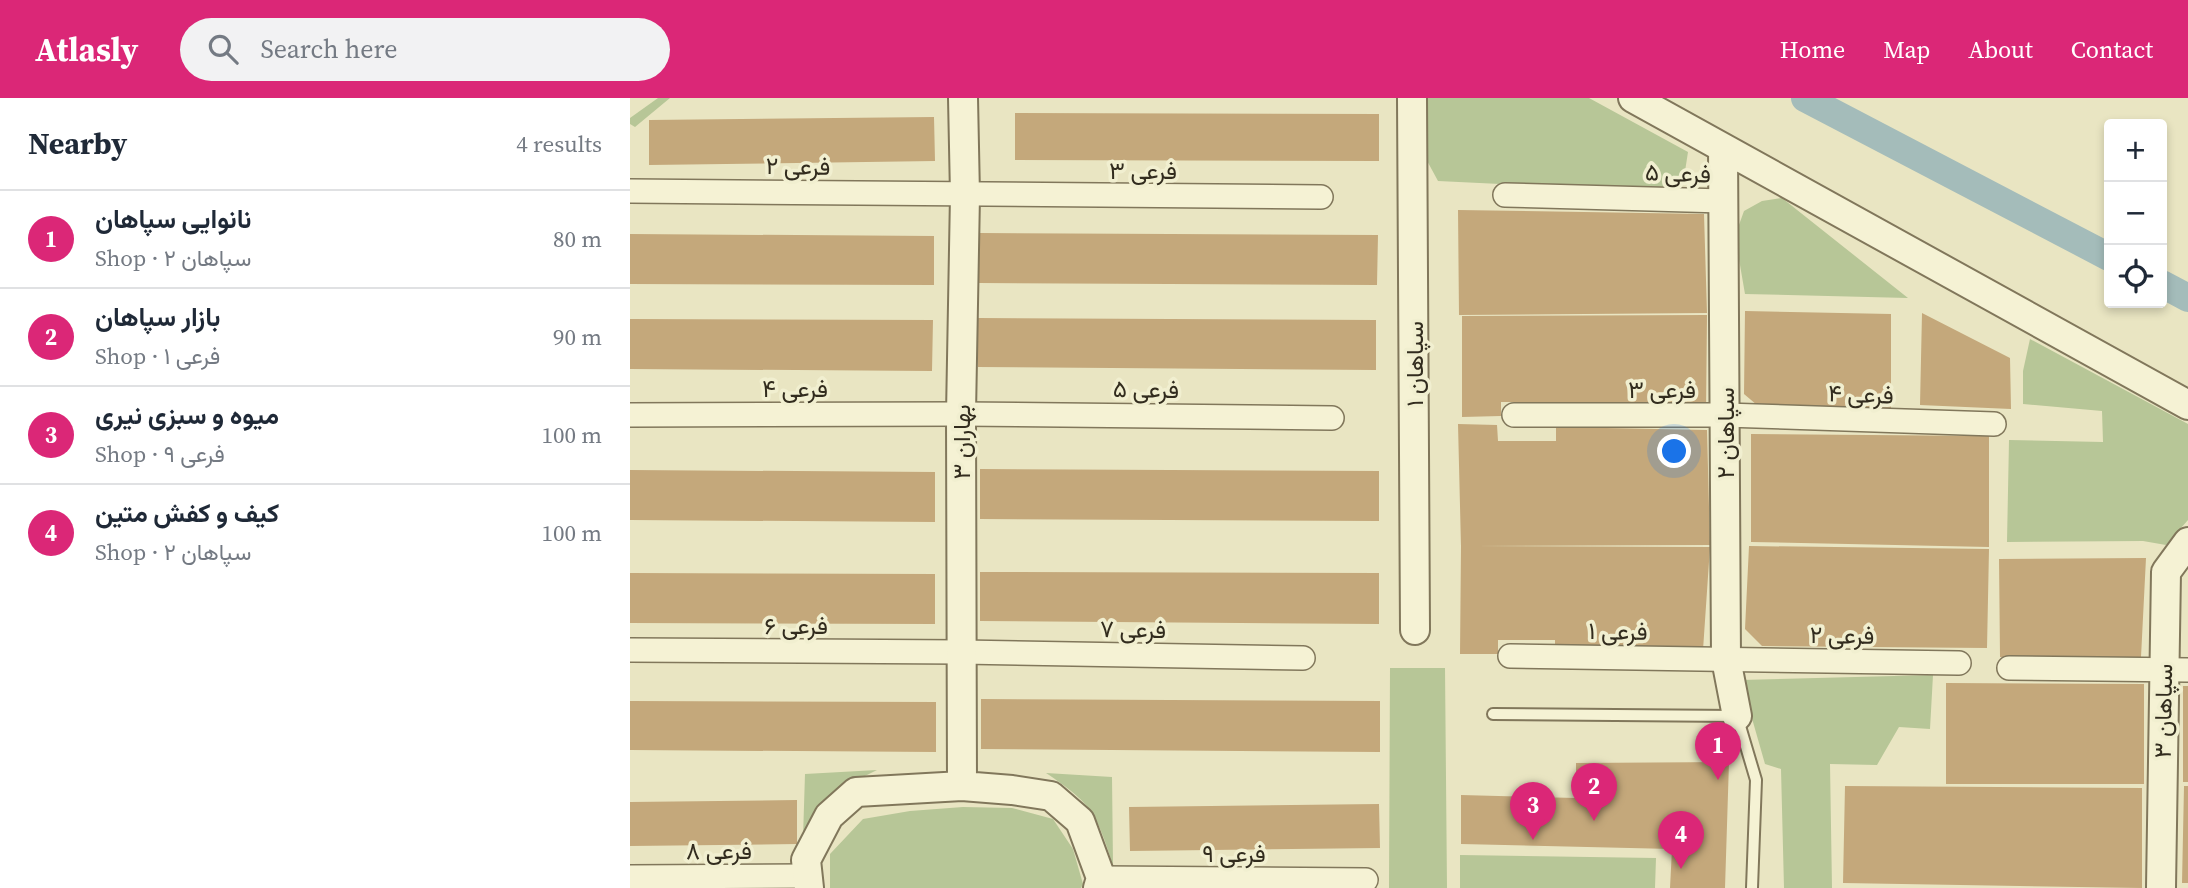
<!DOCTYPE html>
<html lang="en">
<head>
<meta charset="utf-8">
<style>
	body { margin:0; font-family:"Source Serif 4",Vazirmatn,serif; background:#f2f2f3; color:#1f2937 }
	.controls { position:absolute; right:21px; top:21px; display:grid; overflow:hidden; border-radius:7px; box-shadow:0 4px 10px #0003 }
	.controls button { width:63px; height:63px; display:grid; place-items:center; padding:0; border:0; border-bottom:2px solid #e0e1e3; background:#fff; color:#1f2937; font:35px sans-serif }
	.you { position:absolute; left:1045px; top:354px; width:24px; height:24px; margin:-18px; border:5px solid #fff; border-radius:50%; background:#1a73e8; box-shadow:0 0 0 10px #1a73e833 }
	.badge { display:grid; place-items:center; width:46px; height:46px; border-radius:50%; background:#db2777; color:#fff; font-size:23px; font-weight:700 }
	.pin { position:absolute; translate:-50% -58px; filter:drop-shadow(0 2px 4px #0008) }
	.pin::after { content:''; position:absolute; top:37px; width:24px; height:21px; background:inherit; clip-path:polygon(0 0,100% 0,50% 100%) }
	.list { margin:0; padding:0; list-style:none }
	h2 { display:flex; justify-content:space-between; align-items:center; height:91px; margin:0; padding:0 28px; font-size:30px }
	h2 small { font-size:23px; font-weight:400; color:#747a83 }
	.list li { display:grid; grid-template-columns:46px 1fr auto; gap:21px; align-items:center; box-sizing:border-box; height:98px; padding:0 28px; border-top:2px solid #e0e1e3 }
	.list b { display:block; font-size:26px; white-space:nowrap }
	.list p { margin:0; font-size:23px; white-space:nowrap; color:#747a83 }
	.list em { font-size:23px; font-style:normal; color:#747a83 }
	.icon { flex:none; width:38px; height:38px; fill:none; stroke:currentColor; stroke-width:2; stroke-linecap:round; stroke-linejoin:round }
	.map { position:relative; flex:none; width:1558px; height:790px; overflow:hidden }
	header { display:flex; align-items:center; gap:42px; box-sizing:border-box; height:98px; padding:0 35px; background:#db2777; color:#fff }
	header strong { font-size:33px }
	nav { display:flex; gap:38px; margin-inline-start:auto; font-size:24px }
	.search { width:490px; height:63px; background:#f2f2f3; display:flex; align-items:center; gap:18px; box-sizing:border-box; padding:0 24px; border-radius:38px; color:#747a83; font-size:26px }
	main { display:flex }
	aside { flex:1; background:#fff }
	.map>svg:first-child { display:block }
</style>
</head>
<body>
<header>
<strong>Atlasly</strong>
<div class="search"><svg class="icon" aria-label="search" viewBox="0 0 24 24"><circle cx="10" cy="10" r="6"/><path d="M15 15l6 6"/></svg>Search here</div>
<nav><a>Home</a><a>Map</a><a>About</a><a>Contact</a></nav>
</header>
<main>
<aside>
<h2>Nearby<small>4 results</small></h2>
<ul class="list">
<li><span class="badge">1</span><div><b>نانوایی سپاهان</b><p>Shop · سپاهان ۲</p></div><em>80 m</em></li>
<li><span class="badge">2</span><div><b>بازار سپاهان</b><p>Shop · فرعی ۱</p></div><em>90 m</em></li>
<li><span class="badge">3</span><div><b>میوه و سبزی نیری</b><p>Shop · فرعی ۹</p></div><em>100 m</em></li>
<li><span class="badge">4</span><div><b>کیف و کفش متین</b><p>Shop · سپاهان ۲</p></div><em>100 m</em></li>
</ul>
</aside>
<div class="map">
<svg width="1558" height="790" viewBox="0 0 1558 790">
	<rect width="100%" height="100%" fill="#e9e5c2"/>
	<path fill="#b7c697" d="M28,0H40L5,29L0,26V20Z
		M794,0H959L1058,54L1053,86L1040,94L808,83L795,59Z
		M1152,100L1278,200L1115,196L1105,138L1114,113L1132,103Z
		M1400,241L1558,326V422L1536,447L1513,443L1377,444L1379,342L1473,344L1472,313L1393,306V273Z
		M760,570H815L817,790H759Z
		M1303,577L1300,631L1269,629L1247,667L1200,666L1202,790H1154L1151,671L1135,666L1111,582Z
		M247,672L205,693L186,714L173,740L175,676Z
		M416,675L482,679L483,767C466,714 462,706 416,675Z
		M333,709L382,710L423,721L443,751L453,786L451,790H200V756L233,721L280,713Z
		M830,757L1026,760L1025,790H830Z"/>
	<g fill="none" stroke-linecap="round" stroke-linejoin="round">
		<path stroke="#a4bcba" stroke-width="28" d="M1175,0L1479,159
			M1532,186L1558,200"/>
	</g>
	<path fill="#c4a87b" d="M385,15L749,16V63L385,62Z
		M304,19L305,63L19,67V22Z
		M828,112L1074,116L1077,215L829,217Z
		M349,135L748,137L747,187L349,185Z
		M0,136L304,138V187L0,186Z
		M1115,213L1261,216V310L1127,307L1114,296Z
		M1292,215L1380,260L1381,311L1290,307Z
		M1077,217L1076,314L928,312L927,304H871V318L832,319V218Z
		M348,220L746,222V272L348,269Z
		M0,221L303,222L302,273L0,271Z
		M828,326L867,327L868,343H926V329L1077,332L1080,447L845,448L1080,449L1073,552L925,550V542H868V556H830L831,449Z
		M1121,336L1359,338V449L1121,444Z
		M350,371L749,373V423L350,421Z
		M0,372L305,374V424L0,422Z
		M1119,448L1359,451L1357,550L1132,548L1115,531Z
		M1516,460L1511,559H1370L1369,461Z
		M350,474L749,475V526L350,523Z
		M0,475L305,476V526L0,525Z
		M1316,585L1514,586V686H1316Z
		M1553,588H1558V684H1553Z
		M351,601L750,603V654L351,651Z
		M0,603L306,604V654L0,652Z
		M1099,664L1095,790H1040L1042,751L831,746V697L946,700V665Z
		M1215,688L1512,690V790L1213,785Z
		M1554,688H1558V785H1552Z
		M167,702V746L0,748V704Z
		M749,706L750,750L500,753L499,709Z"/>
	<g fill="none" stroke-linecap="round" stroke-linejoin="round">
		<defs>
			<path id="service" d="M863,616L1107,618L1126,682L1122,790"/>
			<path id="minor" d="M0,93L691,99
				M875,97L1093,103
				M0,317L331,316L702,320
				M884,317H1095L1364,326
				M0,552L332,554L673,560
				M880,558L1329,565
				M1379,570L1558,572
				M0,779L178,778
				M471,780L736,782"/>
			<path id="tertiary" d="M782,0L785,532
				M1003,0L1558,307
				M1093,50L1096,561L1107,618
				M332,688L331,316L335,97L333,0
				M179,790L176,762L199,718L226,694L332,688L382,692L421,698L450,723L471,780L468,790
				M1531,790L1536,474L1558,444"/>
		</defs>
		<use href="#service" stroke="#81775b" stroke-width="14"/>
		<use href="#minor" stroke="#81775b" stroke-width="26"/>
		<use href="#tertiary" stroke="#81775b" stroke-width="32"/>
		<use href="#service" stroke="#f5f2d4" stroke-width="10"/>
		<use href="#minor" stroke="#f5f2d4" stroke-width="23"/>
		<use href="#tertiary" stroke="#f5f2d4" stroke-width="28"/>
	</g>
	<g text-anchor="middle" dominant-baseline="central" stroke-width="7" stroke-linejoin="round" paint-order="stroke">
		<g font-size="24" fill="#322c1e" stroke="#f1efd0">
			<text transform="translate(168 68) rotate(1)">فرعی ۲</text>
			<text x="513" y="72">فرعی ۳</text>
			<text transform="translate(1048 75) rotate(2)">فرعی ۵</text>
			<text transform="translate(784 266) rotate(-90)">سپاهان ۱</text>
			<text x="165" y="290">فرعی ۴</text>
			<text transform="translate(516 291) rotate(1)">فرعی ۵</text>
			<text x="1032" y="291">فرعی ۳</text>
			<text transform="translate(1231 296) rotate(2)">فرعی ۴</text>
			<text transform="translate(1095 335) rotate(-90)">سپاهان ۲</text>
			<text transform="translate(331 344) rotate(-90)">بهاران ۳</text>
			<text x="166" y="527">فرعی ۶</text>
			<text transform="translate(503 531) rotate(1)">فرعی ۷</text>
			<text transform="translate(988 533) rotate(1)">فرعی ۱</text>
			<text transform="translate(1212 537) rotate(1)">فرعی ۲</text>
			<text transform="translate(1533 613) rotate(-89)">سپاهان ۳</text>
			<text x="89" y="752">فرعی ۸</text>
			<text x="604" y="755">فرعی ۹</text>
		</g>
	</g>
</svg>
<div class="controls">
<button>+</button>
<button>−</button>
<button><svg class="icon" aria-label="locate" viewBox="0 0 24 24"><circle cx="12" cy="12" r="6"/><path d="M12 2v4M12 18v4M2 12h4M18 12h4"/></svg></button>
</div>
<div class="you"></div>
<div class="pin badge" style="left:1088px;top:682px">1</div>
<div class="pin badge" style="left:964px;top:723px">2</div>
<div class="pin badge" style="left:903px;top:742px">3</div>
<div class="pin badge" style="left:1051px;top:771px">4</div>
</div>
</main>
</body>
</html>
